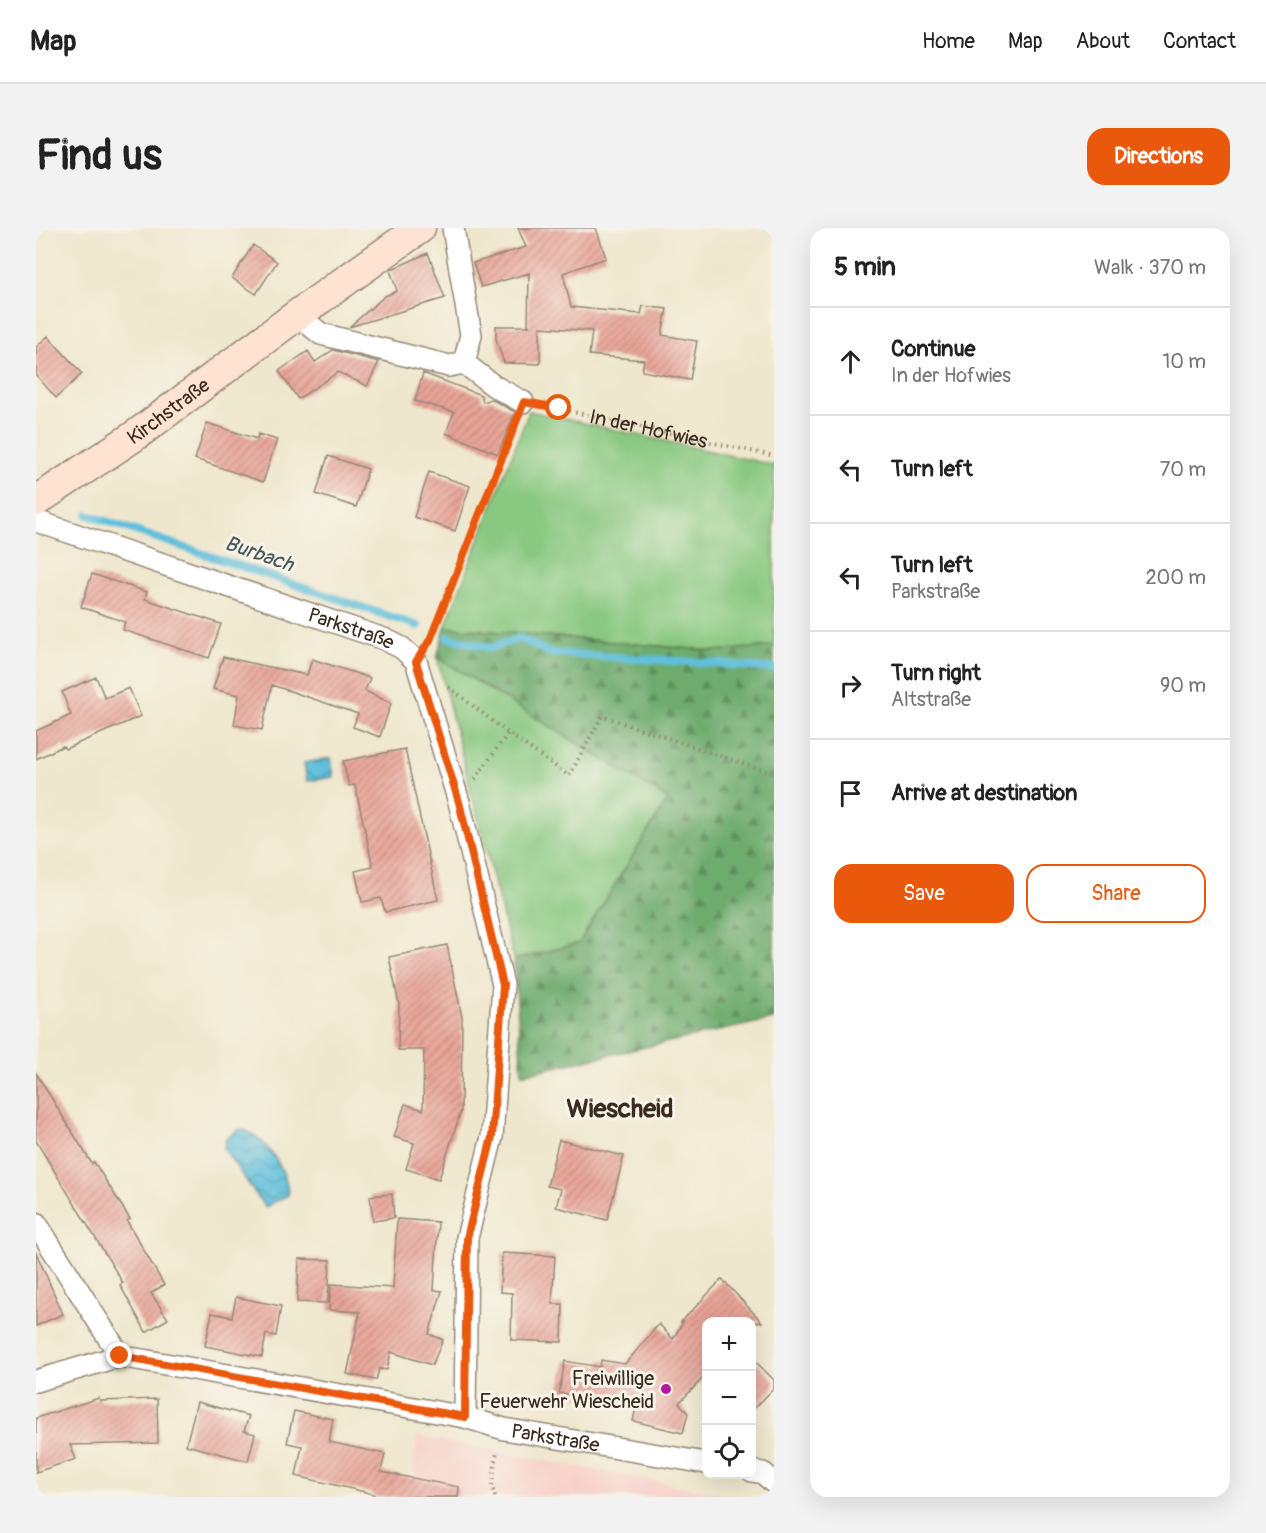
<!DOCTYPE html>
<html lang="en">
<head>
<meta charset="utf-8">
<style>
	body { margin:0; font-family:Pangolin,sans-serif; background:#f2f2f2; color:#222 }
	.controls { position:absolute; right:18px; bottom:18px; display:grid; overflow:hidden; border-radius:12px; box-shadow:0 6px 24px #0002 }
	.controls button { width:54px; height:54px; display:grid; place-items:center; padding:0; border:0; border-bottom:2px solid #e0e0e0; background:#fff; color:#222; font:30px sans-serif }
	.stop { position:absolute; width:18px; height:18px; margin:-14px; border:4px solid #ea580c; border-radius:50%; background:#fff }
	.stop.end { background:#ea580c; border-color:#fff; box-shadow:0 2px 6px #0008 }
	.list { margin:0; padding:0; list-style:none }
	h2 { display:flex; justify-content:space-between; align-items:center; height:78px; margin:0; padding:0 24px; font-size:26px }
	h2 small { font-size:20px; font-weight:400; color:#767676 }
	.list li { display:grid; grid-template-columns:39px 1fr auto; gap:18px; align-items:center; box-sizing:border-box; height:108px; padding:0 24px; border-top:2px solid #e0e0e0 }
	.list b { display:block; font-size:22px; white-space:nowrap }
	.list p { margin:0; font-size:20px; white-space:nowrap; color:#767676 }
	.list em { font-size:20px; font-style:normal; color:#767676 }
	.actions { display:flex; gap:12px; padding:18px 24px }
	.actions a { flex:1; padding:14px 0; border:2px solid #ea580c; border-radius:18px; text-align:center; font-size:21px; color:#ea580c }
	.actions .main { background:#ea580c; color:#fff }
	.icon { flex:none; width:33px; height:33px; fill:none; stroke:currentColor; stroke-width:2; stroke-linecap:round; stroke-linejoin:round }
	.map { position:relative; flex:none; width:738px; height:1269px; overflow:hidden; border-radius:18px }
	header { display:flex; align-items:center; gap:36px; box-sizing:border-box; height:84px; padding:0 30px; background:#fff; border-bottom:2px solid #e0e0e0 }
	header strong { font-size:28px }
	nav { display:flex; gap:33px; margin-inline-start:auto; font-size:21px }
	.intro { display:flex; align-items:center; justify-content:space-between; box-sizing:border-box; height:144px; padding:0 36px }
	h1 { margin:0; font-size:42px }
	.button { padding:15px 27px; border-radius:18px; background:#ea580c; color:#fff; font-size:21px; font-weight:700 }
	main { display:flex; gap:36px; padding:0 36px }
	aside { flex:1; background:#fff; border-radius:18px; box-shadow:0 6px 24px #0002 }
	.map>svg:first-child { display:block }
</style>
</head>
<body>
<header>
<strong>Map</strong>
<nav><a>Home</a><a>Map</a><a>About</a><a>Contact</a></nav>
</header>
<div class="intro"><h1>Find us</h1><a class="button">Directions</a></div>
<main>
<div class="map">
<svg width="738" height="1269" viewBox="0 0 738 1269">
	<defs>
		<pattern id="forest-firs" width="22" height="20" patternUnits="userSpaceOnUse" patternTransform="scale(1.5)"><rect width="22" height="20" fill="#6eac6e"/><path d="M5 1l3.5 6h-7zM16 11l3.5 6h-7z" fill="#5c8c5a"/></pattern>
		<pattern id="water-waves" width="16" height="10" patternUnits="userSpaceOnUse" patternTransform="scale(1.5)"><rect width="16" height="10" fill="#5ebfdc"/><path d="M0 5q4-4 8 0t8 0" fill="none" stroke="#4f9bb2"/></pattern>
		<pattern id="building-hatch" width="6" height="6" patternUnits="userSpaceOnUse" patternTransform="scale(1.5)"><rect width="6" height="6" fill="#e9a499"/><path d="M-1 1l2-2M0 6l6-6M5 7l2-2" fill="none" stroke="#be867c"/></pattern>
	</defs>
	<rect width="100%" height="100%" fill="#f7f3e8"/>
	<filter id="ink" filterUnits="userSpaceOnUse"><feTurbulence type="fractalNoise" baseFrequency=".0167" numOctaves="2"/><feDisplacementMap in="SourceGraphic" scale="12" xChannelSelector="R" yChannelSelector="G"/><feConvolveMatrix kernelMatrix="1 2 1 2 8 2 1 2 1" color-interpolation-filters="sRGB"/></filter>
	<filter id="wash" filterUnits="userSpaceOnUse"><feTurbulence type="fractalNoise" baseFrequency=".008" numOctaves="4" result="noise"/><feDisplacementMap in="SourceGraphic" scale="24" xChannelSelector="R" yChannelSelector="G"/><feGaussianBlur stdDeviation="1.35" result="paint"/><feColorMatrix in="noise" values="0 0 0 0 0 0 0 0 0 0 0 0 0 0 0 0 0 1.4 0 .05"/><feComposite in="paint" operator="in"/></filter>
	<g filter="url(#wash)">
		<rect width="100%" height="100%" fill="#efe7cd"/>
		<path fill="#f7d0c9" d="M380,1208L702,1269H378Z"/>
		<path fill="#88c880" stroke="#62794f" stroke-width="1.5" d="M493,183L738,237V418L678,423L409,399Z
			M401,429L632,571L543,715L478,732Z"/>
		<path fill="url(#forest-firs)" stroke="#546b46" stroke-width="1.5" d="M409,399L678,423L738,418V791L486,846L478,732L543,715L632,571L401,429Z"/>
		<path fill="url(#water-waves)" stroke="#4c747d" stroke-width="1.5" d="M295,530L298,549L271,553L268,535Z
			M203,901C227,905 252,943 252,967L229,979L188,921L190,911Z"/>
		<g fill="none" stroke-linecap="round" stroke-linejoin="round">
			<path stroke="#5ebfdc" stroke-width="8" d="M52,287L382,398
				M411,409L455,420L484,410L514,425L687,436L738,441"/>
		</g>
		<g id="blocks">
			<path fill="url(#building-hatch)" d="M482,0H560L570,30L527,45L535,79L605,86L607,78L631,81L626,107L661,113L654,152L606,143L608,132L553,127L556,103L504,99V136L468,135L460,111V98H494L492,97L493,45L445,59L437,35L490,19Z
				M217,17L241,34L220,66L196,50Z
				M392,25L409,70L313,99L349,68L361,63L354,42Z
				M12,108L46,146L20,170L0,147V119Z
				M297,122L343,134L331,158L302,144L262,171L243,143L272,123L279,134Z
				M387,145L445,167L447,174L455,171L479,184L462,226L410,205L418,184L379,173Z
				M171,195L221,211L222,206L241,212L227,254L159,231Z
				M292,228L332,241L320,279L280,266Z
				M393,244L434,258L419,303L378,289Z
				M56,346L111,364L109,371L185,396L173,430L87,402L89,394L45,379Z
				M187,429L271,447L276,431L334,450L329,463L355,475L344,509L317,499L322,486L236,457L226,502L198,497L203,467L177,461Z
				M60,449L69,470L93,460L105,488L29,521L27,518L0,531V503L35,487L26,464Z
				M369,521L402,672L349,684L345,670L326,674L319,643L337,639L319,557L313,558L307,533Z
				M411,717L426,789L425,883L403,951L370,941L378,915L358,909L369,876L387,882L388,822H362L363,776L353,729Z
				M0,845L56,936L58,934L94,991L91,993L128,1057L115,1065L132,1091L110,1104L84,1057L87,1055L0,913Z
				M523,912L588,928L571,992L520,979L525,961L511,958Z
				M356,966L358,990L337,993L334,968Z
				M361,991L402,994L398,1062L406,1063L393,1106L407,1112L396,1137L355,1124L351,1142L343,1141L340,1152L311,1146L324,1084L293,1082L295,1056L357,1060Z
				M0,1024L27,1086L0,1098Z
				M466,1025L519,1028L516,1076H527L526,1114L475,1112L476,1065L464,1064Z
				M263,1031L294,1032L292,1075L261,1074Z
				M686,1051L726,1094H670V1147L643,1175L652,1185L647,1205L597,1193L600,1179L523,1165L529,1133L564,1139L565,1132L589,1136L623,1096L637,1111L647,1094H645Z
				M200,1069L245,1078L240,1108L230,1106L226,1129L169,1118L176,1085L196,1089Z
				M716,1130L738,1152V1160L716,1183Z
				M63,1170L64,1173L121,1171L122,1215L34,1217L40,1231L0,1244V1190Z
				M161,1174L213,1188L208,1203L219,1206L212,1233L150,1217Z
				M258,1183L297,1191L293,1214L349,1226L345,1244L423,1259L422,1269H337L338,1266L260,1248L266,1218L251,1215Z"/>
		</g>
	</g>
	<g filter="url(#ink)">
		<use href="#blocks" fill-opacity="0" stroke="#958876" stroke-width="1.5"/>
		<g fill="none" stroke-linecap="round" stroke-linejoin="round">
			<defs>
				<g id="street">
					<path d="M417,0L435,107L428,135"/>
					<path d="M261,87L285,106L413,138L428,135"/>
					<path d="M428,135L458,158L487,174"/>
					<path id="s2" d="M0,293L348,411L366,420L380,433L423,574L467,757L456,909L431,1010L429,1189"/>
					<path d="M0,995L84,1128"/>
					<path id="s3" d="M0,1153L84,1128L429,1189L468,1201L670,1235"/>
					<path d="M716,1243L727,1245L738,1255"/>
				</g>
				<g id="secondary">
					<path id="s4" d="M0,273L100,207L261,87L384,0"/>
				</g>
			</defs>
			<use href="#street" stroke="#958876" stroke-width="24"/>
			<use href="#secondary" stroke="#958876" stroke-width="33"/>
			<g stroke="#958876" stroke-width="4" stroke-dasharray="1.5 4.5" stroke-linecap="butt">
				<path id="s1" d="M510,178L738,228"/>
				<path d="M392,415L480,193"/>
				<path d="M413,459L472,505L533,548L566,488L738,546"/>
				<path d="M439,551L472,505"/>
				<path d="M459,1269L456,1258L461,1222"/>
			</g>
			<use href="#street" stroke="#fff" stroke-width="21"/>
			<use href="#secondary" stroke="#fee3d2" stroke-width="30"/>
		</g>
	</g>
	<g fill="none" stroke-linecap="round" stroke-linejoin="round" filter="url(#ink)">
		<path stroke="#ea580c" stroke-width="8" d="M84,1128L429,1189L431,1010L456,909L467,757L423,574L380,434L394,412L488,174L523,180"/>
	</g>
	<circle fill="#b5179e" stroke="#f7f3e8" stroke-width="2" cx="630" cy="1161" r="6"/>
	<g text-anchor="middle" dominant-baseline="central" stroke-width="6" stroke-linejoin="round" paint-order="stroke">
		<g font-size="20" fill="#3b2a1e" stroke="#f7f3e8">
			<text stroke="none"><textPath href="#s4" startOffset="160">Kirchstraße</textPath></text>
			<text stroke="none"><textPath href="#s1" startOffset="105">In der Hofwies</textPath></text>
			<text stroke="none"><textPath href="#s2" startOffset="333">Parkstraße</textPath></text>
			<text stroke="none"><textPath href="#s3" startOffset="531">Parkstraße</textPath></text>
		</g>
		<g font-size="20" fill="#3b2a1e" stroke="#f7f3e8" text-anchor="end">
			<text x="618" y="1150">Freiwillige<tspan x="618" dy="23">Feuerwehr Wiescheid</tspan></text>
		</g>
		<g font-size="21" font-style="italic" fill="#465757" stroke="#f7f3e8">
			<text transform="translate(223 326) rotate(19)">Burbach</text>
		</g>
		<g font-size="26" font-weight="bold" fill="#3b2a1e" stroke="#f7f3e8">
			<text x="584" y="881">Wiescheid</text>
		</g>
	</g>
</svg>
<div class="controls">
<button>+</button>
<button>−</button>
<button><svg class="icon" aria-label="locate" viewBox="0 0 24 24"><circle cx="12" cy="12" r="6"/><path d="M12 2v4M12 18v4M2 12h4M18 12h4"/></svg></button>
</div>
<div class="stop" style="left:523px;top:180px"></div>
<div class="stop end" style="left:84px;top:1128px"></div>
</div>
<aside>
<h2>5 min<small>Walk · 370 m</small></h2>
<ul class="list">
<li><svg class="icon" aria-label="ahead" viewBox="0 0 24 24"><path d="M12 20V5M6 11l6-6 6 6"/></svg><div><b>Continue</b><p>In der Hofwies</p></div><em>10 m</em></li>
<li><svg class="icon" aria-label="left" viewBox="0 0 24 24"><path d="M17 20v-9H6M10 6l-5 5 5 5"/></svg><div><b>Turn left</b></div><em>70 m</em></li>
<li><svg class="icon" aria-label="left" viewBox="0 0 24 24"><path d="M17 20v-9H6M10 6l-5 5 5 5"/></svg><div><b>Turn left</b><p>Parkstraße</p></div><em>200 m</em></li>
<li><svg class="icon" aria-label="right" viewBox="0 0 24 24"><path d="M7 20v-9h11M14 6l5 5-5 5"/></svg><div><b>Turn right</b><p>Altstraße</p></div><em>90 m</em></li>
<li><svg class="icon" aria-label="arrive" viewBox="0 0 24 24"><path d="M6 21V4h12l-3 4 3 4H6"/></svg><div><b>Arrive at destination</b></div></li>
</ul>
<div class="actions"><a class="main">Save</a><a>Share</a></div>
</aside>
</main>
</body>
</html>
